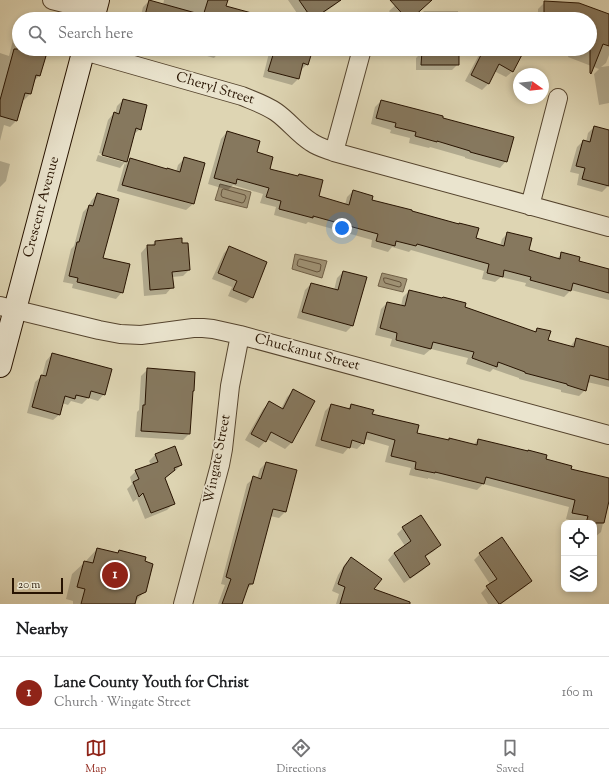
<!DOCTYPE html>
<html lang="en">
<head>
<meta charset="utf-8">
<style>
	body { margin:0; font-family:"Sorts Mill Goudy",serif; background:#f6f6f6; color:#202124 }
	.controls { position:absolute; right:12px; bottom:12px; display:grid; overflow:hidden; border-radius:8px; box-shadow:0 2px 6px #0003 }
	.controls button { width:36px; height:36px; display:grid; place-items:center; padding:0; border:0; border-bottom:1px solid #e0e0e0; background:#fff; color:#202124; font:20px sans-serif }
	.compass { position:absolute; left:513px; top:68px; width:36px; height:36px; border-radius:50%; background:#fff; box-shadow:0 2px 6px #0003; rotate:105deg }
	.scale { position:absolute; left:12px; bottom:10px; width:51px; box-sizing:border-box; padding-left:4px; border:2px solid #271301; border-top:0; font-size:11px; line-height:14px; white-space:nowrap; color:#271301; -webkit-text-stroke:3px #eae4ce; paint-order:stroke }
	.you { position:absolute; left:342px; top:228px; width:14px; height:14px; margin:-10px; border:3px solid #fff; border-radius:50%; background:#1a73e8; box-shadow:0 0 0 6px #1a73e833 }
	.badge { display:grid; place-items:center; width:26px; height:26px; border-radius:50%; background:#8f2418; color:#fff; font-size:13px; font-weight:700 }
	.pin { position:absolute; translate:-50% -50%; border:2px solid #fff; box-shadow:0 1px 4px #0006 }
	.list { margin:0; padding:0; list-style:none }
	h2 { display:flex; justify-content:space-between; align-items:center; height:52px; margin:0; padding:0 16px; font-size:17px }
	h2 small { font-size:13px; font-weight:400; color:#757577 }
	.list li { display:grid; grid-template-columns:26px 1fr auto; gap:12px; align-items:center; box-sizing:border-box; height:72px; padding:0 16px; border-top:1px solid #e0e0e0 }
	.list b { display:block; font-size:15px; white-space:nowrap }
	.list p { margin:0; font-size:13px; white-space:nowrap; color:#757577 }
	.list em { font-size:13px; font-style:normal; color:#757577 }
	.icon { flex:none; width:22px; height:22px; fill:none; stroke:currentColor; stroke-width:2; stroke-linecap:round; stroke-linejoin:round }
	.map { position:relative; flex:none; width:609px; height:604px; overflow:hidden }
	.search { position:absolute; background:#fff; box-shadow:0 2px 6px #0003; left:12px; right:12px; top:12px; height:44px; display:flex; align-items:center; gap:10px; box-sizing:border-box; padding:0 14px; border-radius:22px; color:#757577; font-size:15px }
	.sheet { height:124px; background:#fff }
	nav { display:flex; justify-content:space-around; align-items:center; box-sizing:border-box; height:56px; border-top:1px solid #e0e0e0; background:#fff; font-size:11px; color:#757577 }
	nav a { display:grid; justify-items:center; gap:2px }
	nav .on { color:#8f2418 }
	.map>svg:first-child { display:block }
</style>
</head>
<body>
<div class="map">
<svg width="609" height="604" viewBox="0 0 609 604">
	<rect width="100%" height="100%" fill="#ded5b3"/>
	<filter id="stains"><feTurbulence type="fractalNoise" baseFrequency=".005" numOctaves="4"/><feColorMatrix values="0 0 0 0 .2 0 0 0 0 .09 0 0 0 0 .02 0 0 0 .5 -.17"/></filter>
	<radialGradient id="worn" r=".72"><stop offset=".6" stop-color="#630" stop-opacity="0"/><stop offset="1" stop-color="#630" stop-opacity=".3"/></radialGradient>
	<path fill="#a09376" stroke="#706047" d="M220,184L251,192L247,208L215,200Z
		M295,254L327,261L322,278L292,269Z
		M382,273L407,279L403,292L378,286Z"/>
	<path fill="#0003" d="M164,0H227L225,6L247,19H140L143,7L149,1L163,5Z
		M288,0H358H340L335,5L315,19H301Z
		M398,0H431L410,19H395L389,11L399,2Z
		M545,2L609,15V55L606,63L601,67L609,66V103L599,105L594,74L599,69L568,57L570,49H556H590V19H538V9Z
		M424,11H458V19H418V17Z
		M19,31V49H40L39,55L45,56L39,76L34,81L30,94L24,100H22L17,120L10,127L4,125L0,141V53L9,56L14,36Z
		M190,49H237L233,54L221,50L214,58L190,51Z
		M270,49H312L307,64L301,70L298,79L292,85L263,77Z
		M418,49H458V64L452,70H416V58L418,56Z
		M482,49H519L513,71L506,77L494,71L488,84L482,90L465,81Z
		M123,100L140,129L133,135L125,165L130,159L176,172L178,165L184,159L204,164L193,204L186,210L117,191L125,162L120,168L96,161L98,155L123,162V160L99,153L108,120L114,113L115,114L117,106Z
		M381,101L442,118L506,161L500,168L465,158V157L430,147L429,148L409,143L410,138L390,133L391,130L371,124L375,107Z
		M594,127L609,131V182L608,186L602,192L577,185L579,174L570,172L577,147L583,141L586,142L588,133Z
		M227,132L256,153L268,169L297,177L299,175L317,197L345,205L347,197L353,191L370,201L475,239L500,246L502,239L508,233L527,251L556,259L562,254L578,261L609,270V300L571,290L564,297L525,286L526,283L501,277L495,282L482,279L484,271L411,250L409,252L392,247L388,252L371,247L372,240L308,222L306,224L274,215L276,207L260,203L263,194L233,185L228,190L208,184L221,139Z
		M0,161L10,164L6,181L0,187Z
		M97,194L102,258L122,292L116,299L72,288L73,284L63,282L71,249L74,246L83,212L89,206L91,201Z
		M155,242L189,270L183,276L172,277V287L166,294L144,296L141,253L147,246H151Z
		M230,247L252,297L246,303L228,296L232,287L212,279L224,253Z
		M343,272L353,325L346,332L297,318L305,290L311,284L334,290L337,278Z
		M409,291L464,308L534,332L537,329L547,341L570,347L576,339L609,348V387L587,382L585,390L579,396L561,392V390L519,379V378L493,369L490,372L466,364L468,358L431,349L424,355L390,346L392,339L375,335L381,309L387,303L401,306L403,297Z
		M52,354L104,394L98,401L88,398L82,404L71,401L68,405L62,403L60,414L53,420L27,413L35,382L42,376L46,361Z
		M148,369L189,434L183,440L135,437L137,412L139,410L141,376Z
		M293,391L314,401L291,443L285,449L267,439L259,448L245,440L263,409L269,403L281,409L287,397Z
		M331,405L347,410L351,405L371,415L416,433L473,445L478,440L545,460L570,470L609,479V497L601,532L594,538V523H582L566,519L569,507L483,484L477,490L428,478V479L409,475L411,468L385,462L389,446L365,439L363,443L357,449L349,447L343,454L315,446L325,411Z
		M174,447L181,465L175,471L172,472L164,479L174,503L167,510L145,519L137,499L133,502L127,489L132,484L130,477L136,471L151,465L149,461L155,455Z
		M266,463L295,471L285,512L279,518L270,516L252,584L246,590L241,604H218L225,585L221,584L247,484L254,478L257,479L260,469Z
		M403,528L440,545L434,551L425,557L429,564L423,570L404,583L388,560L394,553L405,546L397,534Z
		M97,549L117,554L119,551L144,562L145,591L135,602L134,604H73V601L66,599L72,574L85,562Z
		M480,554L531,581L525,587L501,604H488L481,593L490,584L474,560Z
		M351,558L373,590L394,604H336L339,594L332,591L338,575L345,564Z"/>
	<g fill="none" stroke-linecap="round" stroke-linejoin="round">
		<path stroke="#64533c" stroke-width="1" d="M224,189L245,195L246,197L244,202L242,203L222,197L221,195L222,190Z
			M300,259L320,264L321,265L320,271L317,272L298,266L297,265L298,261Z
			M384,278H386L400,282L401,283V286L399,287L385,283L384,281Z"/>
	</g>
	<path fill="#86785e" stroke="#271301" d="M149,0L203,15V16L208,0H228L226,6L259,15L258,19H144Z
		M299,0H341L313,19H312Z
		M390,0H432L411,19H407Z
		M544,1L579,3L609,14V46L603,44L591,74L590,73V19H544Z
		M14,49H41L40,54L46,56L40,76L36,75L31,94L25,93L17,121L0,116V100Z
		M268,49H313L308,65L303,63L299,79L268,71L273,55L267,53Z
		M432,49H459V65H421L422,51H432Z
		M484,49H525L513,72L499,64L489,84L471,75Z
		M123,99L147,105L141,130L136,128L127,162L102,155L114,112L119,114Z
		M381,100L443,116V118L514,137L507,162L470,152V151L437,141V142L415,136L416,132L395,127L396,123L376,118Z
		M594,126L609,130V186L582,179L585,168L576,166L583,140L590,142Z
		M227,131L260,141L257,152L273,157L270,169L298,176L299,174L323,180L319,196L349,205L353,190L373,196L372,200L412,210V211L459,224V223L479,228L476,238L504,246L507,232L532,238L529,250L560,259L561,252L580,257L579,261L609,269V293L573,283L571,291L530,280L531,277L504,270L503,277L487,273L489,264L417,244L416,246L396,241L395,246L376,241L378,234L313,216V218L279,209L281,201L266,197L269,188L237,179L236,184L214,178Z
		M184,157L205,163L194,204L122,185L130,158L167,169V168L180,172Z
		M97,193L119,199L103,258L130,264L123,293L77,282L78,278L69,276L77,242H79L89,205L93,206Z
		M182,238V243H188L190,270L172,272L174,288L150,290L147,245H155V241Z
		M229,246L267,262L253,298L233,290L237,281L218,273Z
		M343,271L367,277L353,326L302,312L311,283L338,290Z
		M409,290L442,298L443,297L466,303L465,307L536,332L537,328L551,331L548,340L574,347L576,338L609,347V380L590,375L586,391L567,385V384L525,373V372L498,362L497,367L472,358L474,352L433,342L431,349L396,340L397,333L380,328L387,302L405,306Z
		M52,353L112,369L105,395L91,391L89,398L76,395L75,399L65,396L60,415L32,407L41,375L46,376Z
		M147,368L195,372L194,391H193L190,434L141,431L143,405H145Z
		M293,389L315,401L292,443L271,432L266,442L251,434L269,401L283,409Z
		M331,404L350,409L351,404L374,410L372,414L419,425L417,433L449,440V438L477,445L478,439L528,451V450L547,455L546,459L572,466L571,469L609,478V501L604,523H586L588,516L572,513L575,500L486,477L484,484L435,472V473L415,469L416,462L391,456L395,440L367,432L364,444L352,440L350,448L321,440Z
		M175,446L182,465L174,468L175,470L165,478L175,504L151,513L143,493L139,497L133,482L139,479L135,470L158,462L155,454Z
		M266,462L297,470L286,512L273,509L253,584H249L242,604H222L231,579L226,577L253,476L261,479Z
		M421,515L441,545L425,556L430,564L410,578L394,553L411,541L402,527Z
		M502,537L532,581L500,604H499L486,586L497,579L479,553Z
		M97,548L118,553L119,550L146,557L145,561L153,564L146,592L137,596L135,604H81L85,589L77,587L84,561L93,563Z
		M351,557L382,579L374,589L410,602V604H340L345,587L338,584L344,567Z"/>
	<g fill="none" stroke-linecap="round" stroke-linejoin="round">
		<defs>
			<path id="street" d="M52,0L95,11
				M84,51L242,96C254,101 266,105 276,112C289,121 298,134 311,142C318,147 326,149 334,152L609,227
				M334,152L362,49
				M530,206L558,98
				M0,306L99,330L120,334L141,335L193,328H203L213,329L240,335L609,435
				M183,604L220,465L223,449L230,386L240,335"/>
			<path id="secondary" d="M93,19L98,0
				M0,366L84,49"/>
		</defs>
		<use href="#street" stroke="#55442e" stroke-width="20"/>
		<use href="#secondary" stroke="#271301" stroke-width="24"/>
		<use href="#street" stroke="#eae4ce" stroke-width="18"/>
		<use href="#secondary" stroke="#eae4ce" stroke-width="22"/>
	</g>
	<g text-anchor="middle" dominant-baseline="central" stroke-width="4" stroke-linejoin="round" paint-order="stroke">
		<g font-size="14" fill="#271301" stroke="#eae4ce">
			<text transform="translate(215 89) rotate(17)">Cheryl Street</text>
			<text transform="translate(42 207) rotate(-75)">Crescent Avenue</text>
			<text transform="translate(307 353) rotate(15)">Chuckanut Street</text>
			<text transform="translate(218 459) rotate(-79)">Wingate Street</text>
		</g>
	</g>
	<rect width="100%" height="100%" filter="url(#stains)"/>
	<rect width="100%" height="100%" fill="url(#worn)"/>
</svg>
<div class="controls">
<button><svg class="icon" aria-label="locate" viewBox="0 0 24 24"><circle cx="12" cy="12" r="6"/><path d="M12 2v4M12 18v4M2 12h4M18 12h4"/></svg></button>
<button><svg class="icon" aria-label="layers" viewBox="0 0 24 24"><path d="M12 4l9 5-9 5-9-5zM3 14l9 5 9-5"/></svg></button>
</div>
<svg class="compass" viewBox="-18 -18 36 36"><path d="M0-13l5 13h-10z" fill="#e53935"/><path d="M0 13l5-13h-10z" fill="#757577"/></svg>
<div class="scale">20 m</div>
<div class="you"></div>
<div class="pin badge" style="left:115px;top:575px">1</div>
<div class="search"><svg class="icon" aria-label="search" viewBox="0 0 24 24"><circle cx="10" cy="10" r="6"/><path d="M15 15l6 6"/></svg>Search here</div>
</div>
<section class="sheet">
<h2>Nearby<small></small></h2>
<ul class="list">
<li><span class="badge">1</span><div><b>Lane County Youth for Christ</b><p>Church · Wingate Street</p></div><em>160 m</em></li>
</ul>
</section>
<nav>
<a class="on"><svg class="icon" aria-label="map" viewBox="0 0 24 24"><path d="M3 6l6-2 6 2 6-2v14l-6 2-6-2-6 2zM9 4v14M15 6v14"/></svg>Map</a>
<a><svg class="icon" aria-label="directions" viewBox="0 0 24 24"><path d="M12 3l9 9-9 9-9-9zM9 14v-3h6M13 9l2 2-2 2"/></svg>Directions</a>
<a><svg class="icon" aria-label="saved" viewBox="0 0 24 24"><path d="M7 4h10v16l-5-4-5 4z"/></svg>Saved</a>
</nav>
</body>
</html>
